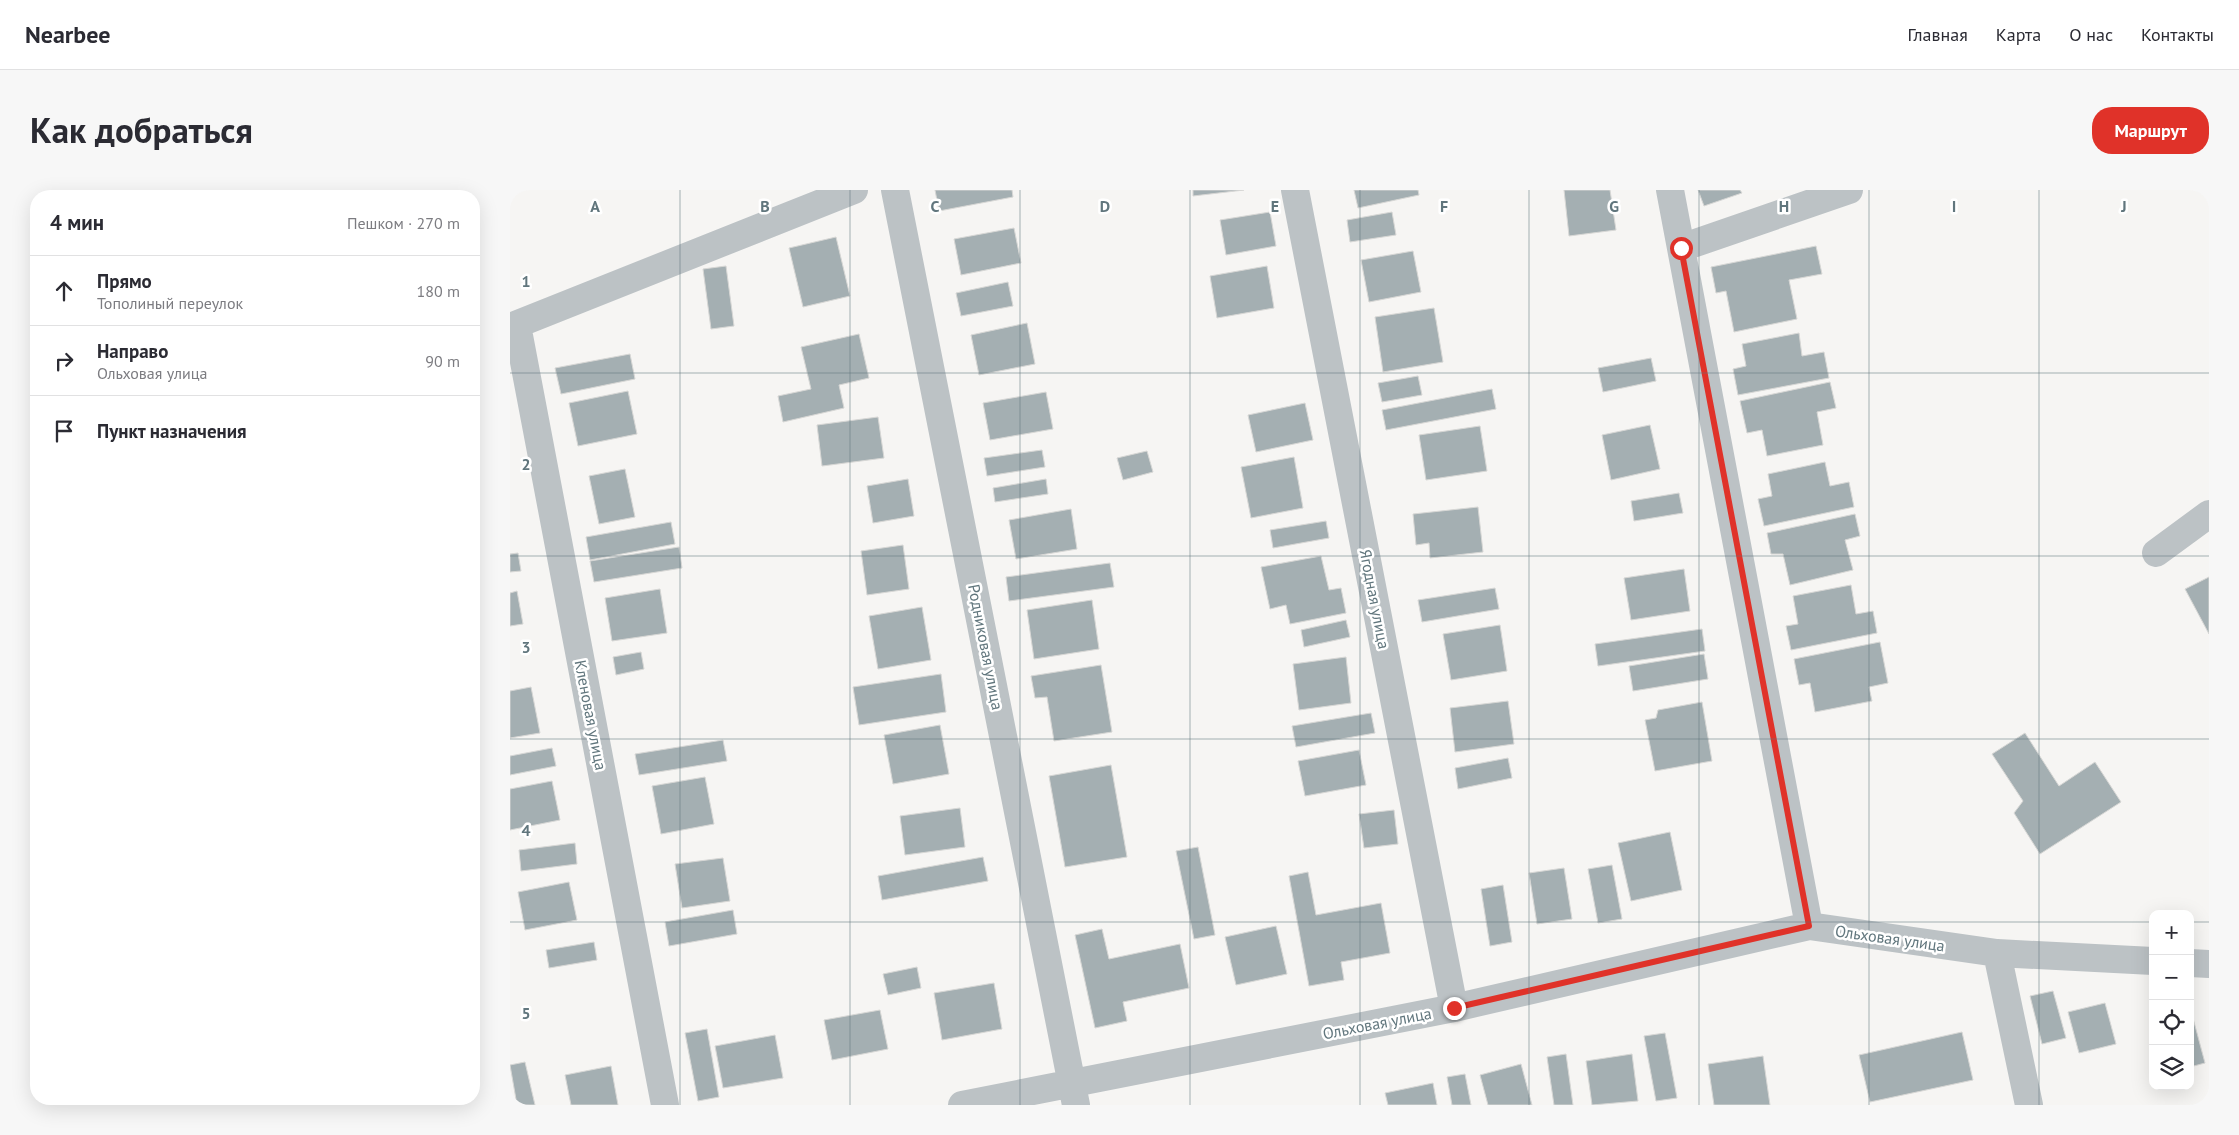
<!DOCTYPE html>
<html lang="ru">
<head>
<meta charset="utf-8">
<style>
	body { margin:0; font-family:"PT Sans",sans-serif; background:#f7f7f7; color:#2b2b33 }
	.controls { position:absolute; right:15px; bottom:15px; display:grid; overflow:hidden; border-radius:10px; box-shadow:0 5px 20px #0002 }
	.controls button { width:45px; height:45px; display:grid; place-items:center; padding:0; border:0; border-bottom:1px solid #e1e1e2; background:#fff; color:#2b2b33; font:25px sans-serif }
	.stop { position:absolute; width:15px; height:15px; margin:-11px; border:4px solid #e03229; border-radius:50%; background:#fff }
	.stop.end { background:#e03229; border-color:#fff; box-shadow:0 1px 5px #0008 }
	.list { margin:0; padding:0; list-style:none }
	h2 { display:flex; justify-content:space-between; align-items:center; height:65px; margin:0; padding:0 20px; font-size:21px }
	h2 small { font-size:16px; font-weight:400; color:#7c7c81 }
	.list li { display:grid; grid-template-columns:32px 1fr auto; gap:15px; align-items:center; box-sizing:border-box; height:70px; padding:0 20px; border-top:1px solid #e1e1e2 }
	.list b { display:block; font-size:19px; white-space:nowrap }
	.list p { margin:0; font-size:16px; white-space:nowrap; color:#7c7c81 }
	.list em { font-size:16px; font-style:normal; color:#7c7c81 }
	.icon { flex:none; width:28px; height:28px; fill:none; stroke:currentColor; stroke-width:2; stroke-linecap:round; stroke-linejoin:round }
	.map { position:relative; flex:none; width:1699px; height:915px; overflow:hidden; border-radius:20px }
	header { display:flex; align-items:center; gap:30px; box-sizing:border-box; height:70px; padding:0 25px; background:#fff; border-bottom:1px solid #e1e1e2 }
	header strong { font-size:24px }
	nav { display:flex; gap:28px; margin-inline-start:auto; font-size:18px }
	.intro { display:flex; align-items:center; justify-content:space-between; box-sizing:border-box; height:120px; padding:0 30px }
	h1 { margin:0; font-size:35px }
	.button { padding:12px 22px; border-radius:20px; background:#e03229; color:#fff; font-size:18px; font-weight:700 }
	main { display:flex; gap:30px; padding:0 30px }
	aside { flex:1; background:#fff; border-radius:20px; box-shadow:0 5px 20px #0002 }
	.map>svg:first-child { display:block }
</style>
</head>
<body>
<header>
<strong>Nearbee</strong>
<nav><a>Главная</a><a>Карта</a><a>О нас</a><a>Контакты</a></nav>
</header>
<div class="intro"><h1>Как добраться</h1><a class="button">Маршрут</a></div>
<main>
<aside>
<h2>4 мин<small>Пешком · 270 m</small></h2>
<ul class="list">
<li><svg class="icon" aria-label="ahead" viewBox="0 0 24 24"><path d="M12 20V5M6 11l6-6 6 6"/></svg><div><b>Прямо</b><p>Тополиный переулок</p></div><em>180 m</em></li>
<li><svg class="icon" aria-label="right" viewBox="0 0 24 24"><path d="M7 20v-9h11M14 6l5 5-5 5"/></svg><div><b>Направо</b><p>Ольховая улица</p></div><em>90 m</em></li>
<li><svg class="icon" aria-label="arrive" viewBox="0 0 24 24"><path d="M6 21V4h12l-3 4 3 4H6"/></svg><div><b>Пункт назначения</b></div></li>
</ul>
</aside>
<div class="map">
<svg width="1699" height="915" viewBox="0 0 1699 915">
	<rect width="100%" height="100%" fill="#f6f5f3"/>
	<path fill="#a4afb2" stroke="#d7d7d5" d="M425,0H502L503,7L429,21Z
		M683,0H734L683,6Z
		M844,0H908L909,5L848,18Z
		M1054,0H1100L1106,40L1059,46Z
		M1188,0H1230L1232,3L1194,16Z
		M760,22L766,56L716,65L710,30Z
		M882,22L886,45L840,52L837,30Z
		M504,38L511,73L451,85L444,49Z
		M326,47L340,106L293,117L279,58Z
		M1306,56L1312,84L1279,90L1287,129L1224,142L1216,101L1206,103L1201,77Z
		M903,61L911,102L859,112L851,70Z
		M216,76L224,136L201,139L193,79Z
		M757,76L764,118L707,128L700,86Z
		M498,92L503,116L451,126L446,103Z
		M924,118L933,172L873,182L865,127Z
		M517,133L525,174L469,185L461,145Z
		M1289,143L1292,166L1314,162L1319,188L1228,205L1223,179L1236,176L1232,154Z
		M349,144L359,188L329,195L334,218L273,232L268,206L301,199L291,157Z
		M120,164L125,189L51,204L45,178Z
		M1141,168L1146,191L1093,202L1088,178Z
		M908,186L912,205L872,212L868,193Z
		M1320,192L1326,218L1307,222L1313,255L1257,266L1252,240L1237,243L1230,211Z
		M982,199L986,219L876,240L872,220Z
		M118,201L127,244L68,256L59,213Z
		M536,202L543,239L480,250L473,213Z
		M795,213L803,250L746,262L738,225Z
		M368,227L374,268L312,276L307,235Z
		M1140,235L1150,279L1101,290L1092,245Z
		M970,236L977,281L916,290L909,245Z
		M532,260L535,277L477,286L474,268Z
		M637,261L643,282L613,290L607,268Z
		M784,267L793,318L741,328L731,277Z
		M1315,272L1320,296L1339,292L1344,317L1254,336L1248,309L1262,306L1258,284Z
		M115,279L125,327L89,334L79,286Z
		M398,289L404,326L363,333L357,296Z
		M536,289L538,304L485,312L483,298Z
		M1169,303L1173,323L1124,331L1121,311Z
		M968,317L973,362L920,368L919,353L906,355L903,324Z
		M561,319L567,359L506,369L499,330Z
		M1345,324L1350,346L1335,350L1343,380L1280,395L1273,364H1261L1257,343Z
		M816,331L819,348L763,358L760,340Z
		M161,332L165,354L80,370L76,347Z
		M393,355L399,399L357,405L351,361Z
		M169,357L172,378L84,392L80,371Z
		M8,363L11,381L0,382V364Z
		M811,366L819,400L831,398L836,423L780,434L776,415L760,419L751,377Z
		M600,373L604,397L499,411L496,387Z
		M1174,379L1180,421L1121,430L1114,388Z
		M1699,387V444L1675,399Z
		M1341,395L1346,424L1363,421L1367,443L1281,460L1276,436L1288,434L1283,406Z
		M985,398L989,419L912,432L908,410Z
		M150,399L157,443L102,451L95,408Z
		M7,401L13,434L0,436V403Z
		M582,410L589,459L524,469L517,420Z
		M412,417L421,470L368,479L359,426Z
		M836,430L840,447L794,457L791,440Z
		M990,435L997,481L941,490L933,444Z
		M1192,439L1195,461L1088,476L1085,454Z
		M1370,452L1378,493L1359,497L1362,511L1305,522L1300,493L1289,495L1284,469Z
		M131,462L134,479L106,485L103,467Z
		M1194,464L1198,489L1123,501L1119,476Z
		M836,467L841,513L789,520L783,474Z
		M591,475L602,542L544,551L537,507L525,508L521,486Z
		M431,484L436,522L349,535L343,497Z
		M21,497L30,543L0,548V501Z
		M998,511L1004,554L945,562L940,518Z
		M1192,512L1202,571L1145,581L1135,530L1146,528L1148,520Z
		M861,523L865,543L786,557L782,536Z
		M430,535L439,584L383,594L374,545Z
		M1515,543L1549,596L1585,572L1611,612L1530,664L1504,623L1513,611L1482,564Z
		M213,550L217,571L129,585L125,564Z
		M42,558L46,576L0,585V566Z
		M849,560L856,595L795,606L788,571Z
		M998,568L1002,588L948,599L945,578Z
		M601,575L617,667L555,677L539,586Z
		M195,587L204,634L151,644L142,596Z
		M42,591L50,630L0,640V599Z
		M450,618L455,657L395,665L390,626Z
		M884,620L888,654L854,658L849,624Z
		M1160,642L1172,700L1121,711L1108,653Z
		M65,653L67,674L11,681L9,660Z
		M688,657L705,745L684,749L666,661Z
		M473,667L478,691L372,710L368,686Z
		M213,668L220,711L172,718L165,674Z
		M1102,675L1112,729L1088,733L1078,679Z
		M1054,678L1062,729L1027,734L1019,683Z
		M798,682L806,725L871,713L880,763L831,772L834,790L799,796L779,686Z
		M59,692L67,730L15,740L8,702Z
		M993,695L1002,752L980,756L971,699Z
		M223,720L227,744L159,756L155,732Z
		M766,736L777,784L726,795L715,747Z
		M592,739L599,769L670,754L679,798L613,812L617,831L585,838L565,745Z
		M84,752L87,770L39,778L36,760Z
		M407,777L411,798L378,805L373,784Z
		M484,793L492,839L432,850L424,803Z
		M1543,801L1556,848L1532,854L1520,806Z
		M1595,813L1606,854L1569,863L1558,822Z
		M1680,817L1695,873L1680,877Z
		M370,820L378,859L322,870L314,830Z
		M197,839L209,907L188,911L175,843Z
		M1452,842L1463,890L1360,912L1349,865Z
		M1155,843L1167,908L1146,911L1134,846Z
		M265,845L273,888L213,898L205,856Z
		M1056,864L1063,915H1044L1037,867Z
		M1122,864L1128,911L1082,915L1076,871Z
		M1253,866L1260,915H1204L1198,874Z
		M15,872L25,915H7L0,875Z
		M1011,874L1022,915H978L970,885Z
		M101,876L108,915H61L55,885Z
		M955,884L961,915H942L937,887Z
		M923,893L927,915H878L875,903Z"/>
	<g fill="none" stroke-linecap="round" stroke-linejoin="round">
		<path stroke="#bcc2c5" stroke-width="28" d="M385,0L566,915
			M785,0L944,818
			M1160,0L1299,736
			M1171,58L1339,0
			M7,135L155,915
			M0,137L344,0
			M1646,363L1699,324
			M1487,763L1519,915
			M1680,773L1699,774
			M452,915L944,818L1299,736L1487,763L1643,771"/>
	</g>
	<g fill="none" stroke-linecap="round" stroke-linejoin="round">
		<path stroke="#e03229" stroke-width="6" d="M944,818L1299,736L1171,58"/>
	</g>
	<path fill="none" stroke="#61767d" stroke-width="1" stroke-opacity="0.55" d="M170,0V915M340,0V915M510,0V915M680,0V915M850,0V915M1019,0V915M1189,0V915M1359,0V915M1529,0V915M0,183H1699M0,366H1699M0,549H1699M0,732H1643M1680,732H1699"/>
	<g text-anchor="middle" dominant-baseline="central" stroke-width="5" stroke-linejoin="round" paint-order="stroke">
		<g font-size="16" fill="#61767d" stroke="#fff">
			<text transform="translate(865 409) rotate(79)">Ягодная улица</text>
			<text transform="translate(476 457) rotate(79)">Родниковая улица</text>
			<text transform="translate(81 525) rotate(79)">Кленовая улица</text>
			<text transform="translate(1380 748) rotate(8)">Ольховая улица</text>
			<text transform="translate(867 833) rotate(-11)">Ольховая улица</text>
		</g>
	</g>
	<g font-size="16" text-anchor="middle" font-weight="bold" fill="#61767d" stroke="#fff" stroke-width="5" stroke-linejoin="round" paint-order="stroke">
		<text x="85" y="22">A</text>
		<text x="255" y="22">B</text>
		<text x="425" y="22">C</text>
		<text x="595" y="22">D</text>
		<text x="765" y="22">E</text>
		<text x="934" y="22">F</text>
		<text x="1104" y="22">G</text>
		<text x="1274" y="22">H</text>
		<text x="1444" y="22">I</text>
		<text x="1614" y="22">J</text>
		<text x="16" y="97">1</text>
		<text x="16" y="280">2</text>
		<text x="16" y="463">3</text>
		<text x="16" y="646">4</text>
		<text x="16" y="829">5</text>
	</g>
</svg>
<div class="controls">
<button>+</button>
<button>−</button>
<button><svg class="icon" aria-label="locate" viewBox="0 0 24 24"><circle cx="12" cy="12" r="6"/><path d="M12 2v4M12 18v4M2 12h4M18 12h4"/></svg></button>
<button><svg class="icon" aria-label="layers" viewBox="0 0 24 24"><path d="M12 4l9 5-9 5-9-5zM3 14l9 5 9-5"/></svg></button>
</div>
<div class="stop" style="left:1171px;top:58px"></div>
<div class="stop end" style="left:944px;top:818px"></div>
</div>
</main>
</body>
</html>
